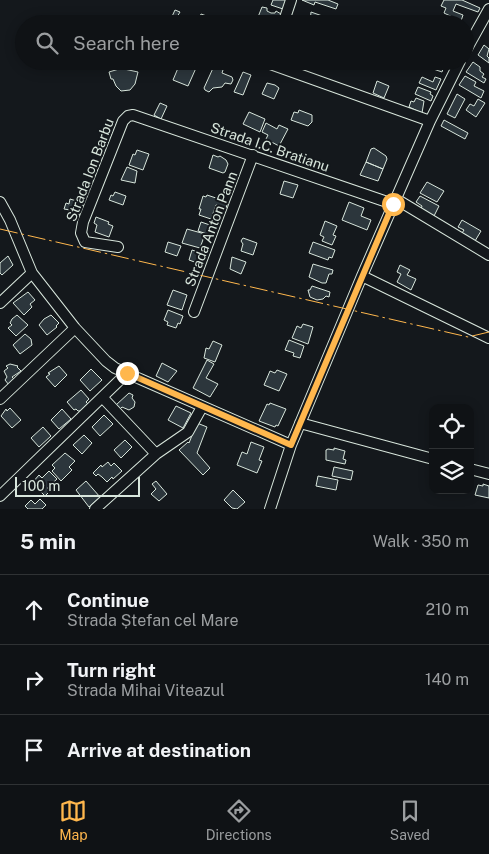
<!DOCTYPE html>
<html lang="en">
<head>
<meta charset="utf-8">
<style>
	body { margin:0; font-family:"Public Sans",sans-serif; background:#1d2022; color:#f1f3f6 }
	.controls { position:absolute; right:15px; bottom:15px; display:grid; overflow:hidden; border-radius:10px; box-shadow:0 2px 12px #0003 }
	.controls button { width:45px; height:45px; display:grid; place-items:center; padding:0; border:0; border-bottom:1px solid #2f3234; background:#0f1215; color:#f1f3f6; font:25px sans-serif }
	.scale { position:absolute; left:15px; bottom:12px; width:125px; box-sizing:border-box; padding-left:5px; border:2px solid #d8e6dc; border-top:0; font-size:14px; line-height:18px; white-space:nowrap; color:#d8e6dc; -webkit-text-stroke:4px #14181c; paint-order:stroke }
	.stop { position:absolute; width:15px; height:15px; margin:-11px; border:4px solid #ffb74d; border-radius:50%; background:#fff }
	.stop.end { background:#ffb74d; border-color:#fff; box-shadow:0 1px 5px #0008 }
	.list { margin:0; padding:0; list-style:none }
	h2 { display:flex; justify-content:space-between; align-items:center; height:65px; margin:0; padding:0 20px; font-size:21px }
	h2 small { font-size:16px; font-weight:400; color:#9b9ea0 }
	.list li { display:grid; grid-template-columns:32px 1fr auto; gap:15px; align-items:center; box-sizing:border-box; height:70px; padding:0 20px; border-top:1px solid #2f3234 }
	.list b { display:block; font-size:19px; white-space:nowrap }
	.list p { margin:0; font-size:16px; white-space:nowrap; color:#9b9ea0 }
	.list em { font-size:16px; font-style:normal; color:#9b9ea0 }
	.icon { flex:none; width:28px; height:28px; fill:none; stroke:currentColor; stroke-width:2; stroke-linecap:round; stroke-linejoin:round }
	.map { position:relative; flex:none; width:489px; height:509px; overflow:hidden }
	.search { position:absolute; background:#0f1215; box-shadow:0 2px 12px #0003; left:15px; right:15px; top:15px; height:55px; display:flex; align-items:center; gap:12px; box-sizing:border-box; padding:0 18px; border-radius:28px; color:#9b9ea0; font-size:19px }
	.sheet { height:275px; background:#0f1215 }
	nav { display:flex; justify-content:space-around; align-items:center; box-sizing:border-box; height:70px; border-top:1px solid #2f3234; background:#0f1215; font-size:14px; color:#9b9ea0 }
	nav a { display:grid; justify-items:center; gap:2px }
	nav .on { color:#ffb74d }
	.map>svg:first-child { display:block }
</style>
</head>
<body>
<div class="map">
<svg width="489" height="509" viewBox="0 0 489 509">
	<rect width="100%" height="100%" fill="#14181c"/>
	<path fill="#2c363c" stroke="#d8e6dc" d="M273,0H286L283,9L271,5Z
		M302,0H328L338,4L336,9L315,2L314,5Z
		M444,0H462L480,8L478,12L456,4L453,11L463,15L461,21L444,13L446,8L441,6Z
		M262,7L267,8V11L271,13H275L276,11L281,14L278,24L258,17Z
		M175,10L180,12L177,17L184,20L182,24L169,23Z
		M311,12L328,18L326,24L310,22Z
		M201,14L226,23V24H197Z
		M484,45L489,49L487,56L489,58V63L478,55Z
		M181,61L196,68L188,86L173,80Z
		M420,61H431L444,66L442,72L419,64Z
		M473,62L480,67V71L484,74L482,77L486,79L484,83L466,72Z
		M214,66L223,70L222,73L232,77L233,80L231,84L225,83L222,87L213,88L209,92L205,90L204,88Z
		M119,69H124L138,72L135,84L130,90L121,91L116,86L113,79H111L109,72Z
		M243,72L251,75L243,95L234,92Z
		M465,76L476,82L474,86L484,91L481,98L459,85Z
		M422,77L433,82L435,77L441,79L436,90L419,83Z
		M377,81L389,86L384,98L373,93Z
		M267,83L275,85L279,88L274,99L262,94Z
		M418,87L431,92L430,94L433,96L431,101L415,94Z
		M457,94L465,99L455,118L447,114Z
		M416,98L424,101L422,113L409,107L411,101L414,102Z
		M478,99L485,103L476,117L466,110L470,104L474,106Z
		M160,103L167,106L161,119L154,115Z
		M299,110L312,115V122L308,126L291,120L294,112L298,113Z
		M249,112L265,119L260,132L243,124Z
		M444,120L468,133L465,139L441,126Z
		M266,123L277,129L279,125L288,129L279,146L266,139L268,135L262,132Z
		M374,148L386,156L387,159L383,169L366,162L371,149Z
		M137,150L149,154L143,170L129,165L133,154L135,155Z
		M213,155L218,157L220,156L226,160L228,164L225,172L223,173L209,168Z
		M366,162L383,169L378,181L360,175Z
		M127,167L137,171L135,183L121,180Z
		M284,181L298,185L293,198L280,194Z
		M427,182L444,191L437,202L420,193Z
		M115,192L126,196L123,205L109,200L111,195L113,196Z
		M207,195L228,202L226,208L216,205L211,219L199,215L201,209H199L203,196L206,197Z
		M420,196L439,206L434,216L421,209L422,206L416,202Z
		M70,199L83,203L79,215L70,213V210L64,209L66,203L69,204Z
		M349,202L364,208L361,216L371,220L367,230L342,220Z
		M96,217L109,222L108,224L113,226L109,237L95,232L97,225L94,223Z
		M462,220L481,231L475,241L462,233L464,230L458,227Z
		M325,221L337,226L333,235L336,236L332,245L322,241L324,237L320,235Z
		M201,222L213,226L210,235L198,231Z
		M187,229L205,234L200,248L182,243Z
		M243,238L257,243L253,255L241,251L243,244L241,241Z
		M168,242L181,246L177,256L165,252Z
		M313,242L335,250L332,258L329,257L328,260L309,253Z
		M192,250L204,254L200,264L189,260Z
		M8,256L13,265L2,275L0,273V263Z
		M232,257L246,262L241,274L230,269Z
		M313,264L333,270L332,274H329L326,283H322L309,277Z
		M400,265L410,270L407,275L416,279L411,290L397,282L401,274L397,272Z
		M312,286L330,292L329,297L326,296L323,299L317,300L310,297L308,290H310Z
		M173,290L187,295L182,310L167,305Z
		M28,292L35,300L30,304L32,307L24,315L13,303Z
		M168,310L183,316L180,324L178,323L176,328L167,325L168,322L164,320Z
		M17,315L28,325L16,336L8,328L12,325L10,323L12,319Z
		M51,315L59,323L56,326L57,327L47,335L39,325L44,319Z
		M303,324L313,327L308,344L292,338L297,326L301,328Z
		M25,334L31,339L32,345L20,354L13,345Z
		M289,340L304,346L300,358L293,356L294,353L285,350Z
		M213,341L222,345L215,362L204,358L206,348L209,349Z
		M207,360L214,364L206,378L218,384L210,397L193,388Z
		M162,363L177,371L168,382L156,376Z
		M10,364L18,366L17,367L21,371L12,377L15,380L9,385L5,380L7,377L4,371L8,368L6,366Z
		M59,366L67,375L55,387L46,377L50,374L48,373Z
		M91,369L102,380L90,391L80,380Z
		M277,370L287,374L279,391L264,385L270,371L275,373Z
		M81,390L89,399L86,402L88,404L80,411H78L76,409L74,410L67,402Z
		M129,393L133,395L132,398L135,402L134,407L129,410L122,407L120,409L116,405Z
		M270,403L286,409L278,426L276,425L275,427L259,421L267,404L269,405Z
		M176,406L191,413L183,428L168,420Z
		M10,408L21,420L12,428L1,416L6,409L7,411Z
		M62,409L71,419L59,429L51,420Z
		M104,415L113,424L100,436L92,427Z
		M197,423L207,427L197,453L210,468L203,475L179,450L188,442L189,443Z
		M43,427L51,436L39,447L31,438Z
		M84,435L92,443L82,454L73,445Z
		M125,440L132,447L121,458L114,450Z
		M251,442L264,447L259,460L262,461L257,473L237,465L242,452L247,454Z
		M334,448L345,451L343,459L346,460L345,464L326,460V450L328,449L334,450Z
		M65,453L75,461L69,467L72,470L61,481L52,471L55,468L52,465Z
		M108,462L111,466L114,463L122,471L113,479L112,477L107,482L102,477L98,474L96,476L93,473L101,465L102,467Z
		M334,467L353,471L351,480L332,476Z
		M49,471L57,479L47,488L50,491L45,496L32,483L39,475L42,478Z
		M318,476L338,480L336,490L316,486Z
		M86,481L100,497L89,507L76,490Z
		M156,481L167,494L159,501L151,494L156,489L152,484Z
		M483,484L489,486V498L475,495L478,485L483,486Z
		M233,490L245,502L237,509L232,508L224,500Z
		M40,499L46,505L42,509H28L25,506L31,500L35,504Z"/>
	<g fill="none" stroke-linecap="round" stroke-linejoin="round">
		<defs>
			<path id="minor" d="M283,24L291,0
				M465,52L489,9
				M262,61L430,121
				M396,199L489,255
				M0,202L10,220L32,273L75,328L106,361L115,368L291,445
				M118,247L85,242L81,233L83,222L123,121L128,116L133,115L393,204
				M362,276L489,338
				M0,303L32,273
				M194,312L253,155
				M103,398L156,454
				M0,399L75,328
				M300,423L433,459
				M470,469L489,474
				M0,496L127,373
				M95,509L156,454L188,432L202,407
				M270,509L291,445L362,276L430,121L460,61"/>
		</defs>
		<use href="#minor" stroke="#d8e6dc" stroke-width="12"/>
		<use href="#minor" stroke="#14181c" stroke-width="10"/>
		<path stroke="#ffb74d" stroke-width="1" stroke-dasharray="18 4 2.5 4" stroke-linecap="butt" d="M0,229L468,337L489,332"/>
	</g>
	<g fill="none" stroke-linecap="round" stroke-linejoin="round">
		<path stroke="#ffb74d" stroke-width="6" d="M127,373L291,445L393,204"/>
	</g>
	<g text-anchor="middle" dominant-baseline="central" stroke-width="4" stroke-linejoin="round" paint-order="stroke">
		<g font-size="14" fill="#d8e6dc" stroke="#14181c">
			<text transform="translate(270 147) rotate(19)">Strada I.C. Bratianu</text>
			<text transform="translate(90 170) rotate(-69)">Strada Ion Barbu</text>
			<text transform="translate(211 229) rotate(-69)">Strada Anton Pann</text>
		</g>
	</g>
</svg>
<div class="controls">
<button><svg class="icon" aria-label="locate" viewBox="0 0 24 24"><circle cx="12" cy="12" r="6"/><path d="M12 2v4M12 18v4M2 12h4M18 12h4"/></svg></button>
<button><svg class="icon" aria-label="layers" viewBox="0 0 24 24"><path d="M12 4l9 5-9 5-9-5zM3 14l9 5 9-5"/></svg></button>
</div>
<div class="scale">100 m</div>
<div class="stop" style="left:393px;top:204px"></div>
<div class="stop end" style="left:127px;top:373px"></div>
<div class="search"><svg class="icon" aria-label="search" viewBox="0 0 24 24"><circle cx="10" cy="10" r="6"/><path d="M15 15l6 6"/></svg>Search here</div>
</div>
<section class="sheet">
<h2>5 min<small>Walk · 350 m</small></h2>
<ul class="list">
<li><svg class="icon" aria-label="ahead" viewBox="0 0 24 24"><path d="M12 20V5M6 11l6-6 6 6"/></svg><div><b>Continue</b><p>Strada Ștefan cel Mare</p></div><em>210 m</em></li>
<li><svg class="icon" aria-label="right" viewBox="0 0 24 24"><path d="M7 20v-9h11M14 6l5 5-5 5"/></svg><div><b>Turn right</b><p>Strada Mihai Viteazul</p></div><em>140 m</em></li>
<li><svg class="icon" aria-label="arrive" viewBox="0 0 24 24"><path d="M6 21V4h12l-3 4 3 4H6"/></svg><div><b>Arrive at destination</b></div></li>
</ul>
</section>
<nav>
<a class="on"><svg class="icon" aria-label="map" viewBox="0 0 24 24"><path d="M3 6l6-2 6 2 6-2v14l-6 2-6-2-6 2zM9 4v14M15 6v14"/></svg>Map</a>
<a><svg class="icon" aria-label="directions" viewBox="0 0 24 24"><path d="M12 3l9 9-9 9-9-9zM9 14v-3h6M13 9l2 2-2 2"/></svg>Directions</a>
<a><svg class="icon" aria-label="saved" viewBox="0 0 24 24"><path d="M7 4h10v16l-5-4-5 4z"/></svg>Saved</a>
</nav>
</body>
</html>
